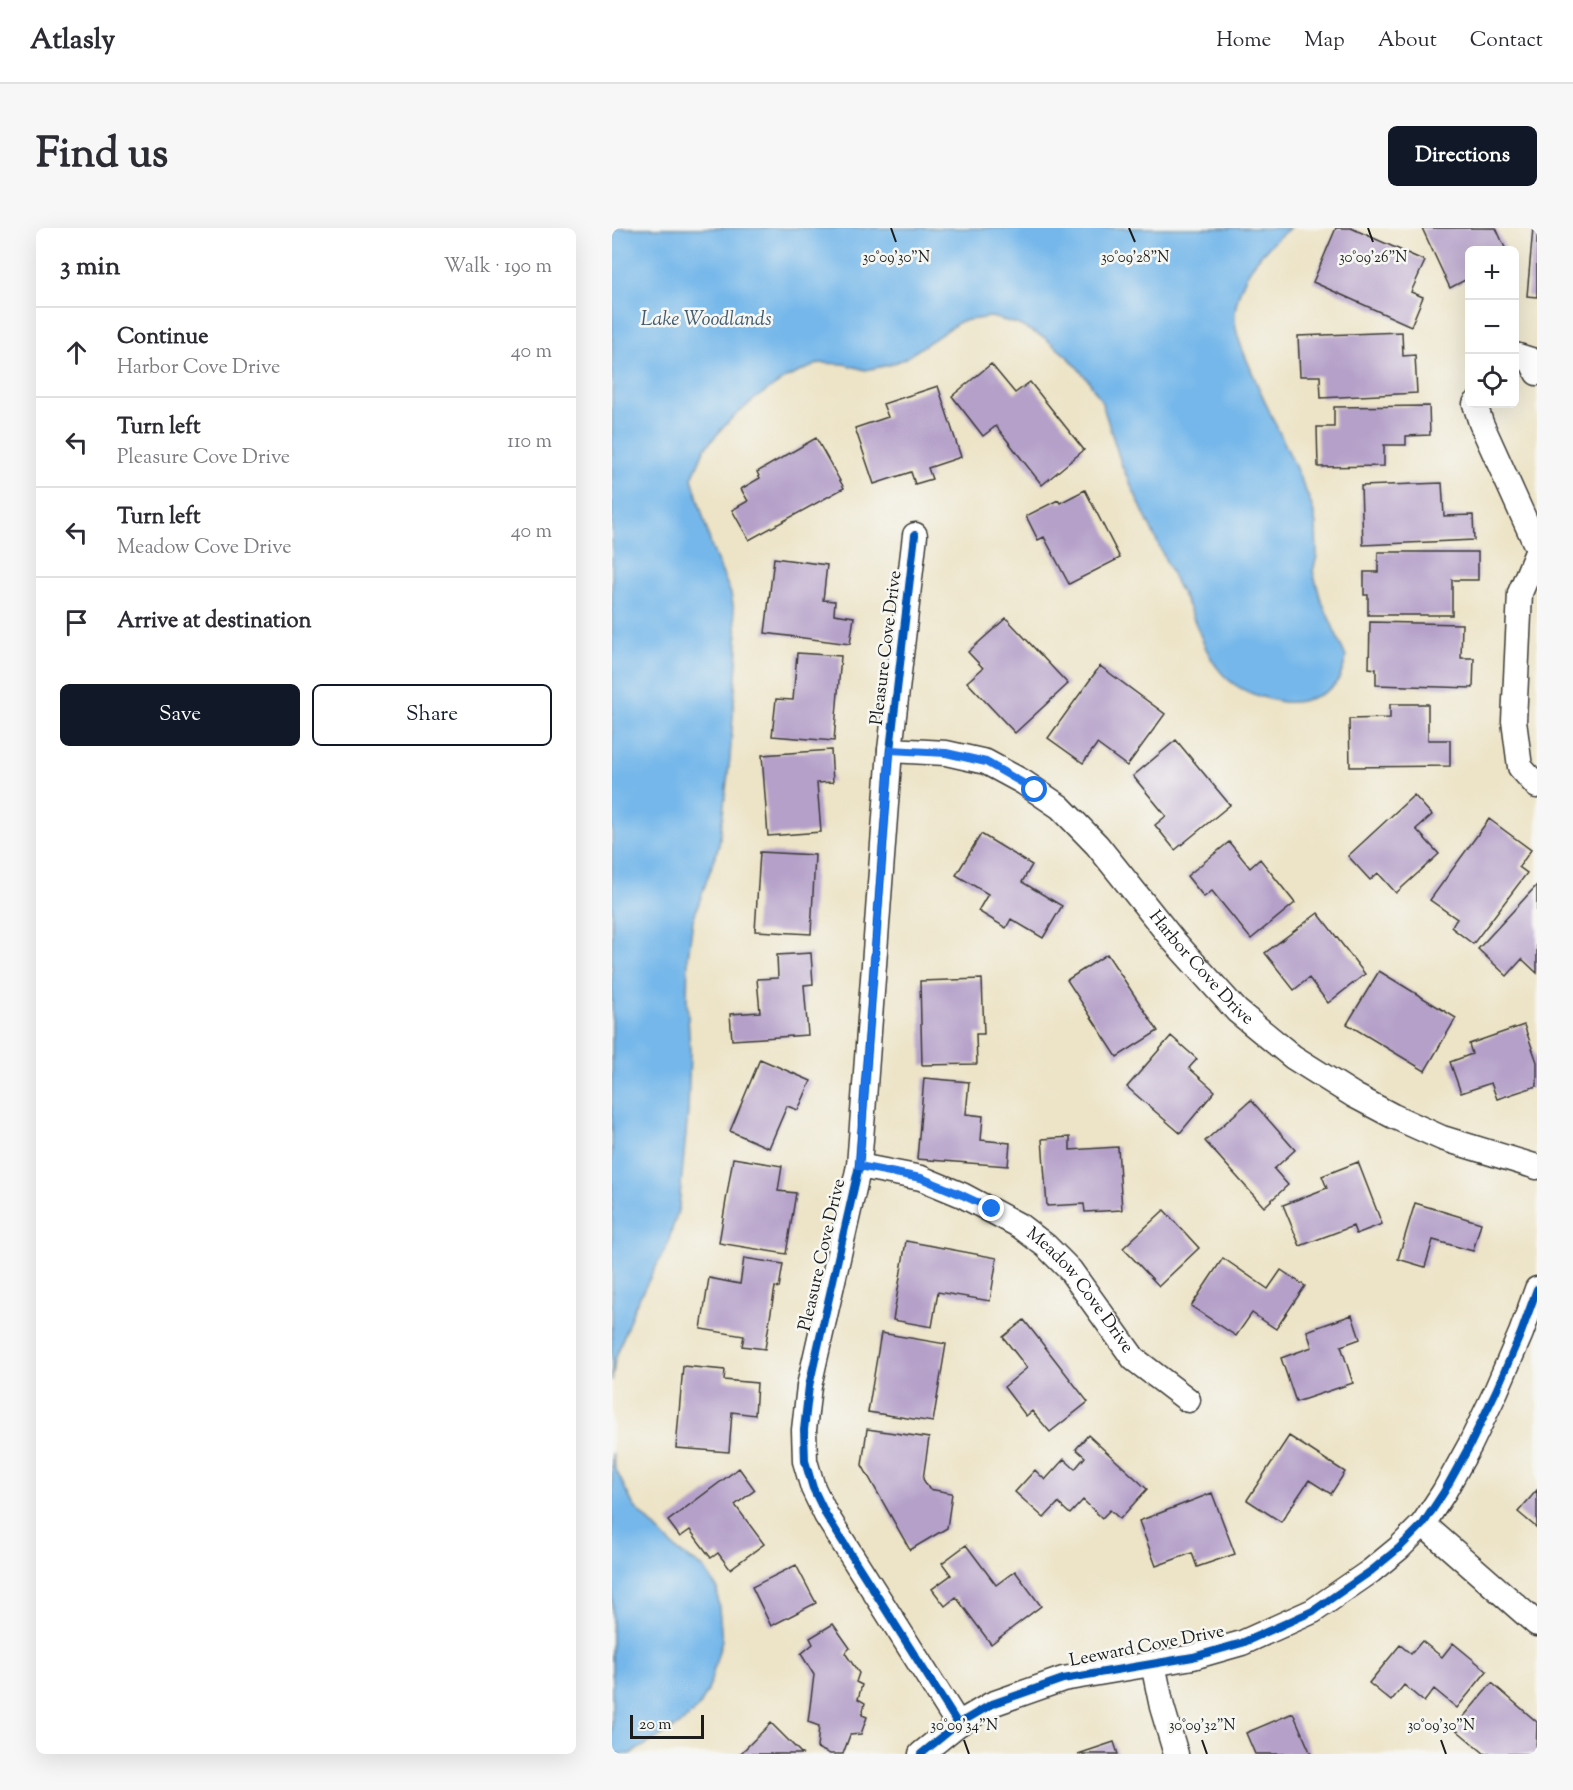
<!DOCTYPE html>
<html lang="en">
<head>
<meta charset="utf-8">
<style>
	body { margin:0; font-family:"Sorts Mill Goudy",serif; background:#f7f7f7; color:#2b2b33 }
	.controls { position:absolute; right:18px; top:18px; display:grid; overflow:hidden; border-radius:9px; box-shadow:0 6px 24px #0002 }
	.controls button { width:54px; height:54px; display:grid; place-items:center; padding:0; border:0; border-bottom:2px solid #e1e1e2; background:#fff; color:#2b2b33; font:30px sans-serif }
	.scale { position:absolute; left:18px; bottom:15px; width:74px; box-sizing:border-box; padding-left:6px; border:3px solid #1c1c1c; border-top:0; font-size:16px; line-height:21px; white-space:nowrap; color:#1c1c1c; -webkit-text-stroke:4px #f6f6f2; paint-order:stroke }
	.stop { position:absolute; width:18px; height:18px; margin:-14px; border:4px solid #1a73e8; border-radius:50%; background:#fff }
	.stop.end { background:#1a73e8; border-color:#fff; box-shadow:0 2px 6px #0008 }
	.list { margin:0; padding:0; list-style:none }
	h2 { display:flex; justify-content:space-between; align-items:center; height:78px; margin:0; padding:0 24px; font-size:26px }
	h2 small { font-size:20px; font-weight:400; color:#7c7c81 }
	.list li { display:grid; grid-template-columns:39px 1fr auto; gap:18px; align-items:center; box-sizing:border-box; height:90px; padding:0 24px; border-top:2px solid #e1e1e2 }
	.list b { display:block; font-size:22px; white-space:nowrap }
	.list p { margin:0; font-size:20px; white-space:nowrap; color:#7c7c81 }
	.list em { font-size:20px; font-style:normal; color:#7c7c81 }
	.actions { display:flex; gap:12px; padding:18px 24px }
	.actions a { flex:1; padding:14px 0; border:2px solid #111827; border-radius:9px; text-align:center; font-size:21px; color:#111827 }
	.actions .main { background:#111827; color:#fff }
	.icon { flex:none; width:33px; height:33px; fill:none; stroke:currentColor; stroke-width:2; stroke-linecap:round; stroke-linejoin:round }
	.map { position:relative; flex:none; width:925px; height:1526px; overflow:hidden; border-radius:9px }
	header { display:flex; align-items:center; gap:36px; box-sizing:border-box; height:84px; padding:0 30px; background:#fff; border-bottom:2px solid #e1e1e2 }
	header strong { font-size:28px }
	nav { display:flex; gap:33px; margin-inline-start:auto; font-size:21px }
	.intro { display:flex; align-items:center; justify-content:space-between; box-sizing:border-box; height:144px; padding:0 36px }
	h1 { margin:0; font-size:42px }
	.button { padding:15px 27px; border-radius:9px; background:#111827; color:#fff; font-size:21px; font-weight:700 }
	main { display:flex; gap:36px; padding:0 36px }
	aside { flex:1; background:#fff; border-radius:9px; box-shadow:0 6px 24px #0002 }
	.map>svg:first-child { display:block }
</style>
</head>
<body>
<header>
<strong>Atlasly</strong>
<nav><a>Home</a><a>Map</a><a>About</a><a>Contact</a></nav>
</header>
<div class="intro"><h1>Find us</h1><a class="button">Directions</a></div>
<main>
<aside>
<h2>3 min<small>Walk · 190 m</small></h2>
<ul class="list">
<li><svg class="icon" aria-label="ahead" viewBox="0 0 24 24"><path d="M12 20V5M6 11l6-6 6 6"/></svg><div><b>Continue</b><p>Harbor Cove Drive</p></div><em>40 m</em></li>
<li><svg class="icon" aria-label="left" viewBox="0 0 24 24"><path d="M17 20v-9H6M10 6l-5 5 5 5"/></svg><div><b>Turn left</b><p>Pleasure Cove Drive</p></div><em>110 m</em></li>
<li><svg class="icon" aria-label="left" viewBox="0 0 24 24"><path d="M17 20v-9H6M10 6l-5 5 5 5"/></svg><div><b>Turn left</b><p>Meadow Cove Drive</p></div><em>40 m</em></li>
<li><svg class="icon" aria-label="arrive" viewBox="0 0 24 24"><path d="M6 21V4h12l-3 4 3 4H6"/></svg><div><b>Arrive at destination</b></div></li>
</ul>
<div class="actions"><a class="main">Save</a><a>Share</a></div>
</aside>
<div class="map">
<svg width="925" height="1526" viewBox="0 0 925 1526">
	<rect width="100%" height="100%" fill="#f6f6f2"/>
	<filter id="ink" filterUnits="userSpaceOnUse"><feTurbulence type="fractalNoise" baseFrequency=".0167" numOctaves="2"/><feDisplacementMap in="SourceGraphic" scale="12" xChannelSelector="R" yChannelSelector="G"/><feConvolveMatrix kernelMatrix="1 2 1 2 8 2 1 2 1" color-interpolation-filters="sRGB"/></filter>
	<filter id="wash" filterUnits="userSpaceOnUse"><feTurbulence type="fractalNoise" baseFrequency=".008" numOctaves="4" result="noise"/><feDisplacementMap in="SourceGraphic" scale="24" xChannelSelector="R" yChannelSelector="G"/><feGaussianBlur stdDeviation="1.35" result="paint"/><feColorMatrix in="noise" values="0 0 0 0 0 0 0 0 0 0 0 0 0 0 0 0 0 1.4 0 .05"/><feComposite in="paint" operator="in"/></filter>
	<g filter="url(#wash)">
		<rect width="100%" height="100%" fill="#ede4c8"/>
		<path fill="#75b7ea" stroke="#486a83" stroke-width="1.5" d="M0,0H678C650,21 626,50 623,86C622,104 631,123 638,139C657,187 683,232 701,281L704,297L705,328L701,343L708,369L734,429C729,455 721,463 697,471C677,477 666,474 647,468C590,451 593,401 565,357L510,238L489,172L476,152L458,131L433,110L405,96L379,89L349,93L292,131L277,137L253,142L232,136L208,135L174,150L144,170L118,192L93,220L80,250L100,320L119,366L123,388L126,420L118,530L107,617L81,692L76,729L75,771L78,823L76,884L67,979L55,1018L22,1080L3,1132L0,1153Z
			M0,1224L3,1240L22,1278L67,1324L92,1340L105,1360L110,1412L96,1463L86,1480L69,1496L18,1526H0Z"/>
		<g id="blocks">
			<path fill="#b5a0c9" d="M724,0H739L813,33L799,64L811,69L799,98L701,54Z
				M810,0H884L894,22H858V63L853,52L838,60Z
				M921,0H925V69L915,68Z
				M790,104L791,128L803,127L805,165L709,170L708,148H688L686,108Z
				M379,136L403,165L418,154L472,222L430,257L384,198L371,208L340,168Z
				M326,158L349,229L316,240L320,251L303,256L299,244L262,256L243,200L276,189L271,176Z
				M817,178L818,207L794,208V217H772V238L706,239L705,199H722V179Z
				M204,210L232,260L137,312L120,282L136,273L129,261L148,250L145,244Z
				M830,255L832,288L861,287L862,312L751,317L749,258Z
				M473,262L508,330L457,356L432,309L426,312L414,288L446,272L448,275Z
				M766,324H866V352H840V387H756V367H752V344H766Z
				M162,330L215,337L211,372L223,373L222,386L242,389L238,416L153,405Z
				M394,390L456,456L403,505L355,454L371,440L356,424Z
				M758,394L850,396L849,430H862L861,460L764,457V441L757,440Z
				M185,425L229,428L222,513L160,508L164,471L181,472Z
				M488,438L553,486L515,538L485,516L471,535L436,510Z
				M778,476H816V512H838V538L738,539L737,491L778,490Z
				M564,512L618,577L563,622L543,597L554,588L521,548Z
				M219,522L221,554L205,555L209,604L156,608L150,527Z
				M802,567L820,587L804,601L827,626L784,665L766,645L758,652L736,628Z
				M877,591L919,622L907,639L915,645L861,716L839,699L845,691L818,672Z
				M369,606L420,637L410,654L450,678L431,710L399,691L394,700L366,683L376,666L344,647Z
				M617,614L638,640L648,631L683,675L639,711L600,663L592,669L575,648Z
				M148,624L203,627L199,706L143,703Z
				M925,657V745L910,731L895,748L866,721Z
				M706,685L753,746L716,775L697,750L682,762L653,725Z
				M199,725L201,756L192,757L196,807L120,812L118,786L148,784L145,751L166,750L165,727Z
				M495,726L546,803L505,829L455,752Z
				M767,743L844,790L813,843L735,796Z
				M370,751L372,806H364L365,836L310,837L308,753Z
				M912,797L925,834V858L885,871L879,855L849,865L838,834L860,826L857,816Z
				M559,808L585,831L577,840L603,863L568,905L515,859Z
				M148,831L199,853L186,882L175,878L157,920L118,903Z
				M312,850L357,854L354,886L371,888L369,912L398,915L396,938L305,931Z
				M639,872L683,922L662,941L676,957L652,979L593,913Z
				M458,909V922L506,919L510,982L473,984L472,976L435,978L430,911Z
				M121,930L170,938L166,963L184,965L174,1026L107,1015Z
				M746,934L770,996L744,1006L741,998L688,1018L671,977L715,960L710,948Z
				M803,975L869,995L861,1023L821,1012L813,1039L786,1031Z
				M552,982L587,1020L547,1058L511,1020Z
				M294,1013L385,1030L378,1073L326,1064L320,1099L281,1092Z
				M132,1030L171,1036L167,1060L163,1059L153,1121L130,1118L132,1108L89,1101L97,1050L128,1056Z
				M611,1030L656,1061L669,1042L693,1058L664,1101L640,1085L624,1108L579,1078Z
				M740,1087L748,1111L729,1118L741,1155L684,1174L669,1130L700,1119L695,1103Z
				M412,1092L476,1174L438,1204L420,1183L414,1188L392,1159L415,1140L391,1109Z
				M269,1105L334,1116L321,1194L256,1184Z
				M71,1138L113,1142L112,1152L145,1155L143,1187L120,1184L117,1224L64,1220Z
				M255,1201L317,1210L311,1251L317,1261L340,1265L335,1300L298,1322L250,1237Z
				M476,1207L535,1261L508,1291L498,1282L490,1290L471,1272L458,1286L446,1275L432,1290L403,1264L423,1242L433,1252L452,1231L463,1241L473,1229L464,1221Z
				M677,1208L733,1244L719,1266L697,1252L669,1294L635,1272Z
				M127,1240L143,1262L123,1277L152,1316L118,1341L106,1325L99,1330L78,1302L68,1309L56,1293Z
				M925,1262V1300L906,1284Z
				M600,1265L623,1326L585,1339L580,1325L544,1338L527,1293Z
				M354,1317L384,1357L403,1343L429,1378L379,1416L344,1369L333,1378L320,1361L339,1347L330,1335Z
				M184,1337L204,1375L159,1398L140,1359Z
				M221,1396L238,1420L233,1425L247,1445L244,1454L250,1457L246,1471L253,1475L250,1487L255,1489L249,1506L238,1507L231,1526H218L205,1520L207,1498L196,1494L202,1447L189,1426L201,1416L198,1410Z
				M810,1413L830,1429L841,1415L875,1443L845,1480L822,1461L812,1474L792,1457L779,1473L757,1455L788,1417L799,1426Z
				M880,1455L925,1494L924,1526H873L842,1500Z
				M681,1485L699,1526H643L634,1505Z
				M159,1495L190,1526H128Z
				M502,1514L506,1526H466Z"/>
		</g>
	</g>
	<g filter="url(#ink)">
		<use href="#blocks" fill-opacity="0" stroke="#3b3a36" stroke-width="1.5"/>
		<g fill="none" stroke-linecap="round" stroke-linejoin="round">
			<defs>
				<g id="minor">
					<path d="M903,127L919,132L925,145"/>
					<path d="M863,176L869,195L925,319"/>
					<path d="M303,307L278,522L247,938L197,1158L192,1202L193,1233L201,1260L214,1287L346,1496"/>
					<path d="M925,324L908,365L902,493L908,539L925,558"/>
					<path id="s1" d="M278,522L334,525L374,534L411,554L448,579L485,617L561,712L625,783L681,829L743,868L781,888L830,910L925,939"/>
					<path id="s2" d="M247,938L309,950L350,967L408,998L434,1018L458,1042L522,1131L576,1172"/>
					<path d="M811,1296L925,1396"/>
					<path d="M541,1436L550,1479L564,1526"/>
					<path d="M309,1526L346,1496L380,1476L451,1451L581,1429L630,1415L701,1383L759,1343L787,1320L811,1296L832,1264L858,1217L884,1163L909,1105L925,1061"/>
				</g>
			</defs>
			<use href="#minor" stroke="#3b3a36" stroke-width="27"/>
			<use href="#minor" stroke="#fff" stroke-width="24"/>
			<defs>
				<path id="cycleway" d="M303,307L278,522L247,938L197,1158L192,1202L193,1233L201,1260L214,1287L346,1496
					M309,1526L346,1496L380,1476L451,1451L581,1429L630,1415L701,1383L759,1343L787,1320L811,1296L832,1264L858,1217L884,1163L909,1105L925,1061"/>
			</defs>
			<use href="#cycleway" stroke="#f6f6f2" stroke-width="11"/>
			<use href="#cycleway" stroke="#0057b8" stroke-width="8"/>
		</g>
	</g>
	<g fill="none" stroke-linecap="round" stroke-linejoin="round" filter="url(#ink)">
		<path stroke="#1a73e8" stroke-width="8" d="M380,981L350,967L309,950L247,938L278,522L334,525L374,534L423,562"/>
	</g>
	<path fill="none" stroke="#1c1c1c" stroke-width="2" d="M279,0L284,14M517,0L523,14M756,0L761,14M352,1512L357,1526M590,1512L595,1526M829,1512L834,1526"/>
	<g text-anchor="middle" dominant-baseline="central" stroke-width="5" stroke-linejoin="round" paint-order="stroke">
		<g font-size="18" fill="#1c1c1c" stroke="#f6f6f2">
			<text transform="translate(275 420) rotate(-83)">Pleasure Cove Drive</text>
			<text stroke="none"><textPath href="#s1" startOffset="398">Harbor Cove Drive</textPath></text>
			<text transform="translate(211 1027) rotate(-77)">Pleasure Cove Drive</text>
			<text stroke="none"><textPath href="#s2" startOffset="262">Meadow Cove Drive</textPath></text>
			<text transform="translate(535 1419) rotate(-11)">Leeward Cove Drive</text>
		</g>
		<g font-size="20" font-style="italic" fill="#405a6e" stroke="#f6f6f2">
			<text x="94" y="92">Lake Woodlands</text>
		</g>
	</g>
	<g font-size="15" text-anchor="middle" fill="#1c1c1c" stroke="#f6f6f2" stroke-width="5" stroke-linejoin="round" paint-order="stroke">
		<text x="284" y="34">30°09'30"N</text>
		<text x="523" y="34">30°09'28"N</text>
		<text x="761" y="34">30°09'26"N</text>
		<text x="352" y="1502">30°09'34"N</text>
		<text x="590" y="1502">30°09'32"N</text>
		<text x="829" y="1502">30°09'30"N</text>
	</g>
</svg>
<div class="controls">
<button>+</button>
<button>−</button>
<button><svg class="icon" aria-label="locate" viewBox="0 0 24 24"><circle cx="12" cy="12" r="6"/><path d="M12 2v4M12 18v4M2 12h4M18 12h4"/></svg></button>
</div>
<div class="scale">20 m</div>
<div class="stop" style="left:423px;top:562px"></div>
<div class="stop end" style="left:380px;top:981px"></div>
</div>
</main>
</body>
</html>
